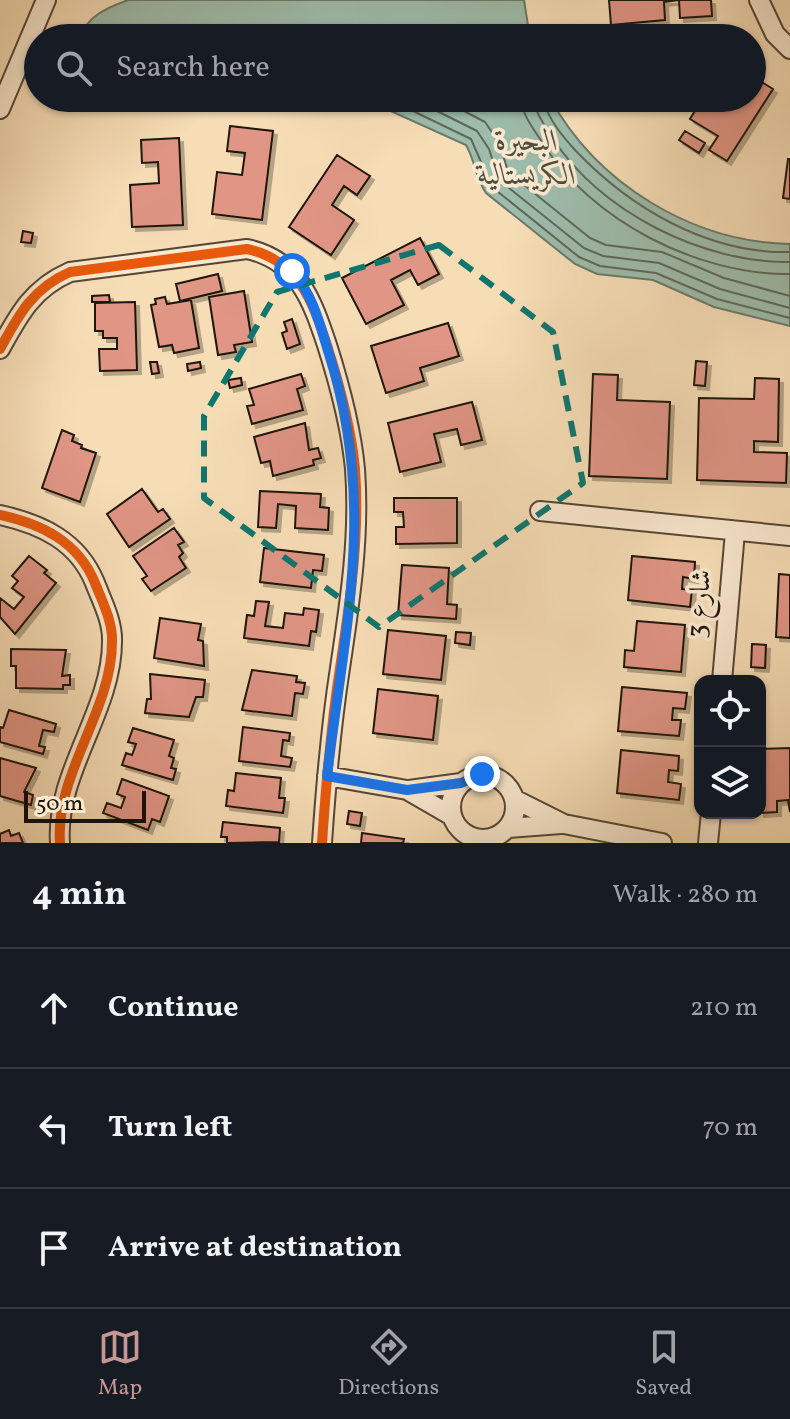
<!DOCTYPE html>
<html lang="en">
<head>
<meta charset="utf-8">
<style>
	body { margin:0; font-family:Vollkorn,Amiri,serif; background:#242831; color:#f1f3f6 }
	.controls { position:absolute; right:24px; bottom:24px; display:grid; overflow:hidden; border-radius:16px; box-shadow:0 2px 6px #0004 }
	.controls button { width:72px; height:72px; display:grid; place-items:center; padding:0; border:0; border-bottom:2px solid #363941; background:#171b24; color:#f1f3f6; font:40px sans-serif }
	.scale { position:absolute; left:24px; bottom:20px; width:122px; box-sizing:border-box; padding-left:8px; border:4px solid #1f1408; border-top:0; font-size:22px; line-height:28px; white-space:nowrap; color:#1f1408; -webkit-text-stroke:6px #fae9d0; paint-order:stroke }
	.stop { position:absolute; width:24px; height:24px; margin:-18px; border:6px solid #1a73e8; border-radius:50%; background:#fff }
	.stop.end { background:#1a73e8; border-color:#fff; box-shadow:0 2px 8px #0008 }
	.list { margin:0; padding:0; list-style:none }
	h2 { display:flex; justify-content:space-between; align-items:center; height:104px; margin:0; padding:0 32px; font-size:34px }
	h2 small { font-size:26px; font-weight:400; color:#9ea1a6 }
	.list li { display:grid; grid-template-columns:52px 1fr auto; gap:24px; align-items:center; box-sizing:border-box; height:120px; padding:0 32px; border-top:2px solid #363941 }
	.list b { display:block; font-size:30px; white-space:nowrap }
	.list em { font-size:26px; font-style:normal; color:#9ea1a6 }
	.icon { flex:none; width:44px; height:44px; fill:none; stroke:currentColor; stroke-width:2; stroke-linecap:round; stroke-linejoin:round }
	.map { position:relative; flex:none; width:790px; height:843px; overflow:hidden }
	.search { position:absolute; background:#171b24; box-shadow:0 2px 6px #0004; left:24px; right:24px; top:24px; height:88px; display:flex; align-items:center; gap:20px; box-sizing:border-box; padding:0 28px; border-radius:44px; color:#9ea1a6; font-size:30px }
	.sheet { height:464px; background:#171b24 }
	nav { display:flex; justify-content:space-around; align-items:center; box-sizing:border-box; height:112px; border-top:2px solid #363941; background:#171b24; font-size:22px; color:#9ea1a6 }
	nav a { display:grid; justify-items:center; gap:4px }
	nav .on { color:#c59692 }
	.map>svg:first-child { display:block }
</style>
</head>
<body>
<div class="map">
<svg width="790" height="843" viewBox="0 0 790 843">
	<defs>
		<filter id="shadow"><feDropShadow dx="4" dy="4" stdDeviation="0" flood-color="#0004"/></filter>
	</defs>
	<rect width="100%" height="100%" fill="#f7ddb6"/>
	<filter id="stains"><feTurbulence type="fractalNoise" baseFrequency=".0025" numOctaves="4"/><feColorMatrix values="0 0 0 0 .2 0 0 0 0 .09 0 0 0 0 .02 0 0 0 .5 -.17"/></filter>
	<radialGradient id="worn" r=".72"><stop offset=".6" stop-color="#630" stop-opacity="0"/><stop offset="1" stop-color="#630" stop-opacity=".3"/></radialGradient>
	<path fill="#9dbcab" stroke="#6b796a" stroke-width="2" d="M128,0H524L530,38H78C90,15 104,9 128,0Z
		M362,98H550C597,184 692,242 790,244V326L714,307L653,280L597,274L575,264L486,193C475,177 475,160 466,145Z"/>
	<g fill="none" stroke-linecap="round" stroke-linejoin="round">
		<path stroke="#5e685a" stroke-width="2" d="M386,98L471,139L492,187L579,257L600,266L656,273L717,299L790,318
			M411,98L477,131L489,149L499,180L584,248L603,256L659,263L720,289L790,308
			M439,98L485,122L500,144L508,172L590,238L606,245L662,252L724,278L790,296
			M521,98C522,115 533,128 542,142C591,221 698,275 790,274
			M534,98C534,112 545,125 552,137C599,212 703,263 790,262
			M544,98C545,116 563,137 575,150C630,208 708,254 790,252"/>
	</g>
	<path fill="#e09585" stroke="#1f1408" stroke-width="2" filter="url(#shadow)" d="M609,0H711L712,16L680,18L679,0L664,2L665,20L611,25Z
		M752,76L773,89L727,161L709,150L718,136L690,119L703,98H752Z
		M230,126L273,131L262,220L212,214L217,172L242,175L245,153L227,151Z
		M685,131L705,143L699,153L679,140Z
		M179,138L183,225L132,227L130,185L159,183L158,162L142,163L141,140Z
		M337,155L370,176L357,195L344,186L332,205L354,220L331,255L289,227Z
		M788,159H790V199L783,198Z
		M23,231L33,233L31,243L21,242Z
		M420,238L439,274L418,285L410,270L391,280L404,305L366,324L342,278Z
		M218,274L222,291L180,301L176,284Z
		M244,291L252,342L234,345L236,352L218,355L209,297Z
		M109,295L110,302H92V296Z
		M165,297L167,304L191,300L199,348L174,353L172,345L159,347L151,305L156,304L155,299Z
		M135,302L137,370L100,371L99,349H117V338H103V331H95V303Z
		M292,319L300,344L287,349L282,333L287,331L284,322Z
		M448,323L459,356L420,368L424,381L386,393L371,346Z
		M696,361L707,362L705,386L694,385Z
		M150,362H157L159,373L152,374Z
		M200,362L201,368L188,371L187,364Z
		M301,374L305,386L297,389L303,410L252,424L247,406L254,405L249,389Z
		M593,374L618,375L617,400L670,402L667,479L589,476Z
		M241,378L242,385L230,388L228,380Z
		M755,378L779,379L778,442L754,441V452L787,453L786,483L697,480L699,398L754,399Z
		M472,402L482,440L461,445L457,429L434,434L441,462L400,472L388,423Z
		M305,423L309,450L318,448L321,458L313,460L314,465L273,476L270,461L261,463L254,437Z
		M62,430L74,435L72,441L82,445L81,448L96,453L80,502L42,488Z
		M142,489L158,512L163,509L170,519L129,547L107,514Z
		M260,491L321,494L320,507L329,508L328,530L295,528L296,506L278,504L276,528L258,527Z
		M394,498H457V543L396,544V527H404L403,512H394Z
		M174,528L184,542L178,545L183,553L179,557L186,568L151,591L142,579L147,576L133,556Z
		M264,548L324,555L322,571L313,570L311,588L260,582Z
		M29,556L47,570L44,573L56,583L15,634L0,617V598L14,609L24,597L12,588L18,581L12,576Z
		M632,556L695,562L694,579L683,577L682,589L692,590L690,607L628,600Z
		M402,565L449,568L447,604L457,605L456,619L398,615Z
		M779,574L790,575V638L776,637Z
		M256,601L269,602L265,626L283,628L285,613L303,615L304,608L319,610L316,632L311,631L309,646L244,638L247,615L254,616Z
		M160,618L201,624L198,640L203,641L204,666L154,658Z
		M637,621L685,625L681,672L624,667L625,650L634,651Z
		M388,630L446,636L441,680L383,674Z
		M456,632L471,633L470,645L455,643Z
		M752,644L766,645L765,668L751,667Z
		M11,649L66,650L62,676L70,675V685H63V689L16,688V666H11Z
		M252,670L297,676L296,682L305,683L303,694L295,693L292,716L242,710Z
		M150,674L205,680L203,697H196L189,717L145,713L147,699H151Z
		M622,687L687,693L685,709L673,708L672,720H681L679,736L618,731Z
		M378,689L438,696L433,740L373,733Z
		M9,710L56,724L54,732L43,730L39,746L45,747L43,754L0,742V727L3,728Z
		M243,727L290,733L289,741L283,740L281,756L292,758L290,767L239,761Z
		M133,728L174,740L169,756L174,758L171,768L176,769L173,780L122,765L126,753L132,755L136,744L128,742Z
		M790,748V812L788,800L777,801V812L760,813V749Z
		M621,750L679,756L678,771L669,770L668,782L681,784L679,800L617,793Z
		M0,758L36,768L24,792L33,795L31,805L0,796Z
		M236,773L281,778L279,798H285L283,813L226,806L228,790L234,791Z
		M122,779L169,796L160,822L152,819L148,830L103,813L107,803L121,808L125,797L117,794Z
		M349,811L362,813L360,826L347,824Z
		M223,822L280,828L279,842L227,843V837H221Z
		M9,830L11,836L19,833L23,843H0V834Z
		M362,833L404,839L403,843H361Z"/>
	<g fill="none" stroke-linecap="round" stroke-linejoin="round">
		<defs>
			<path id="minor" d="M759,0L775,34L790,49
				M0,109L46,0
				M0,349C19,314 33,288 70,272L247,249C298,260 312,300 327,345C340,386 351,426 355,469C360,537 350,601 340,668C331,726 326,784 322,843
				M540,511L790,536
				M0,515C41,524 78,541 95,583C102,601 113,622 112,642C112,711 55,773 60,843
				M722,681L735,532
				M451 807a32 32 0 1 1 64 0a32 32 0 1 1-64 0Z
				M327,776L407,790L452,816
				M409,790L461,783
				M514,799L564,824L662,843
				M508,828L561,824
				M708,843L711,813"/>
		</defs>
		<use href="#minor" stroke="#554634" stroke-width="22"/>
		<use href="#minor" stroke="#fae9d0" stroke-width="18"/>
		<defs>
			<path id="cycleway" d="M0,349C19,314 33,288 70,272L247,249C298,260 312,300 327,345C340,386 351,426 355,469C360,537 350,601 340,668C331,726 326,784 322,843
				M0,515C41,524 78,541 95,583C102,601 113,622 112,642C112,711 55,773 60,843"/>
		</defs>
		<use href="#cycleway" stroke="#fae9d0" stroke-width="15"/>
		<use href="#cycleway" stroke="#e8590c" stroke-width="10"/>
	</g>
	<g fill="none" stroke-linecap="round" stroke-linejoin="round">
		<path stroke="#1a73e8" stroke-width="10" d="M292,271C313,294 320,325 329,354C377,504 345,625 327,776L407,790L461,783L482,774"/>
	</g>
	<path fill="none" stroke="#0f766e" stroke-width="6" stroke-dasharray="16 10" stroke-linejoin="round" d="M439,245L553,332L583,483L379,627L204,498V416L277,292Z"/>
	<g text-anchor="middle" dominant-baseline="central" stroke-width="7" stroke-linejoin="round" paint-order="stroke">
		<g font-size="28" fill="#1f1408" stroke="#fae9d0">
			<text transform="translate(700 604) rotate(-85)">شارع 3</text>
		</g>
		<g font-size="30" font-style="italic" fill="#4b4f41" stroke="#fae9d0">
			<text x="527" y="142">البحيرة<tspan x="527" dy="34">الكريستالية</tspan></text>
		</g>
	</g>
	<rect width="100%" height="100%" filter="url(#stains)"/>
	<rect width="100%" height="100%" fill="url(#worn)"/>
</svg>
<div class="controls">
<button><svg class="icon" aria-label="locate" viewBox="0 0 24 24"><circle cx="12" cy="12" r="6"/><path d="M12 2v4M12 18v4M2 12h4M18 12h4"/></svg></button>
<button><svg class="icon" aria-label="layers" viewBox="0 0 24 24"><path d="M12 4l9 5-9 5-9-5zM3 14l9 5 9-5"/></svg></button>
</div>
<div class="scale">50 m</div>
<div class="stop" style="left:292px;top:271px"></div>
<div class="stop end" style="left:482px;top:774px"></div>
<div class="search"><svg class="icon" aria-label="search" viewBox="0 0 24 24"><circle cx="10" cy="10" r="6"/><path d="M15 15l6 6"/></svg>Search here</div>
</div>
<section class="sheet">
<h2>4 min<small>Walk · 280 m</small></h2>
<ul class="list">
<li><svg class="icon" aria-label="ahead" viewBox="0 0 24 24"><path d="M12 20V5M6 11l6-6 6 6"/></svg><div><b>Continue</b></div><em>210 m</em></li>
<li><svg class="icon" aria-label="left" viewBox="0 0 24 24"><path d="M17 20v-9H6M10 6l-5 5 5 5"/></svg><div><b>Turn left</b></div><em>70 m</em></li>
<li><svg class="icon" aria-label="arrive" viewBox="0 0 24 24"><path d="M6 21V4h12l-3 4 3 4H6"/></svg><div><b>Arrive at destination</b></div></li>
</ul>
</section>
<nav>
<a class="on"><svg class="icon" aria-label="map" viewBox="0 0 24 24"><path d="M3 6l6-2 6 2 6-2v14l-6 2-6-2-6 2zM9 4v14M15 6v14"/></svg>Map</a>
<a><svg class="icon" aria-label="directions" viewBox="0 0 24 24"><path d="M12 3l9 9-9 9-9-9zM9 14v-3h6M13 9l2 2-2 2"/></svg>Directions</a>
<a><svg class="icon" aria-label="saved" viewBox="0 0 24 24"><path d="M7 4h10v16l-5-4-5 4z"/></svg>Saved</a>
</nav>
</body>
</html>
